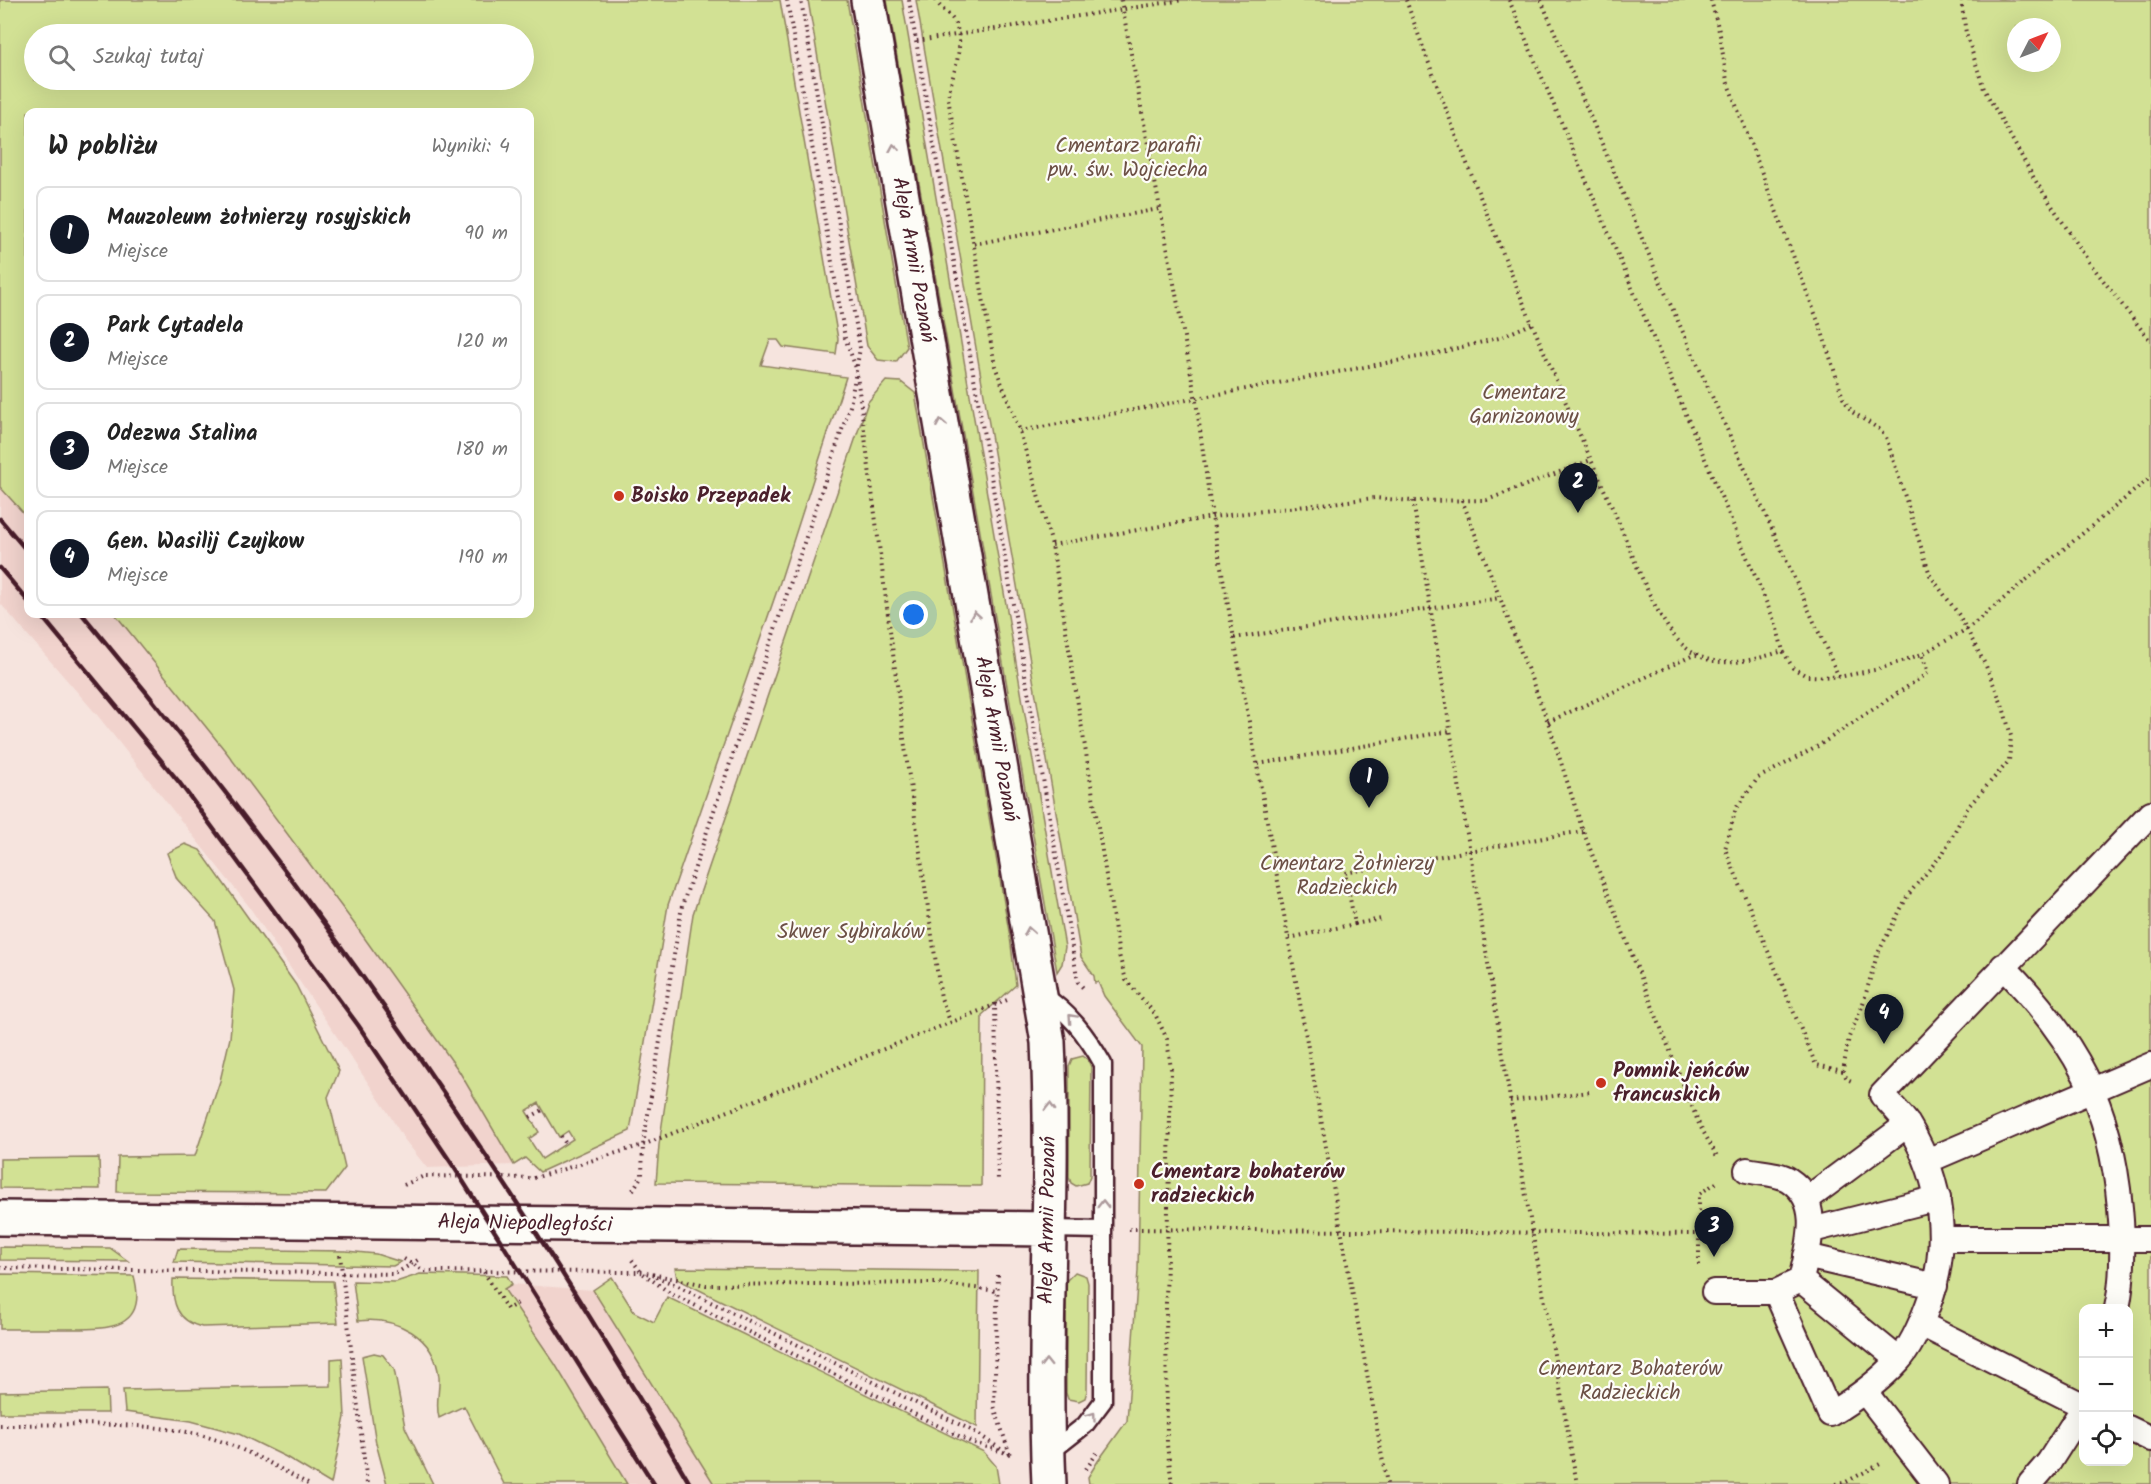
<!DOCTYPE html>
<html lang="pl">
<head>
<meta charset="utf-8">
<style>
	body { margin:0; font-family:Kalam,sans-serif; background:#f6f6f6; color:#222 }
	.controls { position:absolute; right:18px; bottom:18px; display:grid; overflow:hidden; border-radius:12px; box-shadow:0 6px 24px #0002 }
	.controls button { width:54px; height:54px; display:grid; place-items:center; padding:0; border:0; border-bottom:2px solid #e0e0e0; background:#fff; color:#222; font:30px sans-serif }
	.compass { position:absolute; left:2007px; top:18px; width:54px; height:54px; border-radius:50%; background:#fff; box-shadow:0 6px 24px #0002; rotate:48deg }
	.you { position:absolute; left:914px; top:615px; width:21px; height:21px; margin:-15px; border:4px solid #fff; border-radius:50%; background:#1a73e8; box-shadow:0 0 0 9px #1a73e833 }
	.badge { display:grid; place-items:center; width:39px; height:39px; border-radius:50%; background:#111827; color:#fff; font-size:20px; font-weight:700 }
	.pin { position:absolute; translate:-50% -50px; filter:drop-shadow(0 2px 3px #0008) }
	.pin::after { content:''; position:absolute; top:32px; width:21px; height:18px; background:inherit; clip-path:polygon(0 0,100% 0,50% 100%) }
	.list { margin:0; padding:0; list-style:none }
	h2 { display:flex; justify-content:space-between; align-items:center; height:78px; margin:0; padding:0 24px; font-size:26px }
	h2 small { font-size:20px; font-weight:400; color:#767676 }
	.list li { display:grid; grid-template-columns:39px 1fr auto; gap:18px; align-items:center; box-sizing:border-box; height:96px; margin:0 12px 12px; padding:0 12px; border:2px solid #e0e0e0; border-radius:12px }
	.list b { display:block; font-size:22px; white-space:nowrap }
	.list p { margin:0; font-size:20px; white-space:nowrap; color:#767676 }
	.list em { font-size:20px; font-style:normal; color:#767676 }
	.icon { flex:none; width:33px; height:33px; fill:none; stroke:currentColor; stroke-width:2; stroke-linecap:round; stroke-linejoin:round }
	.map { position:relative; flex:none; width:2151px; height:1484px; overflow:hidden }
	.search { position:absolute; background:#fff; box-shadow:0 6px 24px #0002; left:24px; top:24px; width:510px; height:66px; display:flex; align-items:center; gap:15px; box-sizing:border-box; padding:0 21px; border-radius:33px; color:#767676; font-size:22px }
	.panel { position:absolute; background:#fff; box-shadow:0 6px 24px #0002; left:24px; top:108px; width:510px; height:510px; border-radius:12px }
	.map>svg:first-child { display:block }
</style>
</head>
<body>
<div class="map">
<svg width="2151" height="1484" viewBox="0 0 2151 1484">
	<rect width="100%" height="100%" fill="#f6e4de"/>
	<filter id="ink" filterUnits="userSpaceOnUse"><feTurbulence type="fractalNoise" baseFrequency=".0167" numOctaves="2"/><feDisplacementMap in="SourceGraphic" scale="12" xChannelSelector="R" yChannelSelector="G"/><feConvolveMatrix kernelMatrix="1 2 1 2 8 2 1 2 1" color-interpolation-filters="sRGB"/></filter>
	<g filter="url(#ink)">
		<path fill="#f1d3cd" d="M0,487L28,518V614H115L227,753L353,922L459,1071L514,1165L427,1168L404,1139L387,1111L248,905L98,716L0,603Z
			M512,1284L593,1290L714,1484H627L555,1364L503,1289Z"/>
		<path fill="#d2e194" stroke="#8e8060" stroke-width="1.5" fill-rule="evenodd" d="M0,0H780L838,339L836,354L783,347L778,340H770L761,365L846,377L780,582L668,905L630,1131L540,1172L525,1158L514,1165L459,1071L353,922L227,753L115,614H530V112H28V518L0,487ZM34,34H524V80H34ZM539,1103L559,1137L568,1131L573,1139L542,1159L529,1139L539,1132L526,1111Z
			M808,0H847L907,347L896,362L878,360L867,346Z
			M887,0H902L1065,947L1062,964L1057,972Z
			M916,0H2151V1484H1089L1088,1477L1098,1461L1127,1421L1138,1271L1142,1047L1104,996L1098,982L1095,983L1094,976L1081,957ZM2016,27H2052V63H2016ZM2084,1308H2128V1462H2084Z
			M886,381L901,382L915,393L1010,937L1016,985L982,1015L981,1186L656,1183L659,1145L693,914L868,402Z
			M185,844L200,850L296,985L339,1071L328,1097L345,1168L326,1193L117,1192L118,1157L195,1156L220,1081L230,1038L234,990L215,921L177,879L167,853Z
			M1083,1056L1088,1060L1091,1067L1090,1176L1087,1183L1076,1186L1071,1183L1069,1177V1066L1072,1059Z
			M99,1158L100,1189L0,1188V1159Z
			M0,1247L110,1248L128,1261L0,1260Z
			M178,1249L346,1251L376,1254L401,1262L393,1266L174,1262Z
			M675,1268L979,1271L977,1427L677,1279Z
			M1075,1272L1086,1276L1088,1283L1087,1391L1085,1398L1079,1401L1068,1399L1066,1393V1281Z
			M0,1274L134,1276C149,1332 104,1329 65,1329C43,1329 22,1329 0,1329Z
			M420,1274L507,1276L512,1284L504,1289L555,1364L627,1484H504L464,1406L439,1418C435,1403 440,1392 439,1377C435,1336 396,1316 358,1321L353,1281L396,1282Z
			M612,1277L634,1312L654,1322L667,1297L984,1452L996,1466L999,1484H714L593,1290Z
			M173,1279L333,1281L338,1323L202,1327C176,1321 172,1302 173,1279Z
			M374,1353L383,1355L394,1369L405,1427L433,1484H387L376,1443L362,1356Z
			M342,1358L345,1417L331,1484L286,1457L239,1434L191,1421L125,1412L123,1390L331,1386V1359Z
			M107,1390L108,1413H0V1392Z"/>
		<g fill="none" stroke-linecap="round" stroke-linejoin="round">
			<defs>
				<path id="service" d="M1040,993C1069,1012 1086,1034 1103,1064V1401L1085,1425L1048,1454
					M1049,1229L1103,1230"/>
				<path id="pedestrian" d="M2003,966C2075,1040 2111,1104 2120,1208C2123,1241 2124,1276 2117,1308
					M1927,1161L2151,1065
					M1807,1199L1908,1124
					M1812,1230L1938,1198
					M1942,1239H2151
					M1806,1256L1935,1286
					M1801,1280L1899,1360
					M1714,1292H1776L1801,1280C1808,1247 1824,1203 1789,1180C1779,1173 1759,1173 1747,1170
					M1776,1292L1830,1414C1855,1399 1878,1383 1898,1361C1912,1346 1921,1324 1928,1305C1951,1245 1942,1181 1909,1126C1902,1115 1891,1105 1882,1095L2151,813
					M1921,1324L2084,1406
					M1865,1392L1936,1484
					M2128,1428L2151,1439
					M2030,1484L2049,1462L2084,1407"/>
				<path id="tertiary" d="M868,0L1048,1042C1055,1189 1042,1337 1049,1484
					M0,1218L1049,1229"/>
			</defs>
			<use href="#service" stroke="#4a1f2b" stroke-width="21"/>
			<use href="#pedestrian" stroke="#4a1f2b" stroke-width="28"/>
			<use href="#tertiary" stroke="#4a1f2b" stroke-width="38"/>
			<path stroke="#4a1f2b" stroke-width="4" stroke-dasharray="1.5 4.5" stroke-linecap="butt" d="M787,0L845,338L856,368
				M909,0L1078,982L1085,990
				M936,0C940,9 949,13 954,21C967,46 952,72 948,98L995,366L1020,431L1052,545L1119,955L1126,980L1155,1014L1167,1039L1171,1069L1166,1302L1167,1445L1172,1484
				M1121,0L1196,401L1212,517L1387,1484
				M1406,0C1468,175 1540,347 1616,516C1631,550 1657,625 1685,647C1715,672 1750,661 1783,651L1793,668L1807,676L1839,677L1879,669L1922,654L1967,629L2151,477
				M1509,0L1776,625L1783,651
				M1541,0L1663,288L1839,677
				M1711,0L1720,35L1727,81L1822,332L1843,398L1852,412L1879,429L1886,437L1930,575L1959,615L1986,666L2003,707L2011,736L2009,761L1968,807L1943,853L1908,895L1877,955L1862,1007L1849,1037L1845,1059L1843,1071L1847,1079L1854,1082
				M1961,0L1966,33L1984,89L2035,180L2089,262L2151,342
				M917,41L1183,0
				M974,244L1159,209
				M857,375L907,762L941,998L950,1021
				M1020,431L1429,355L1499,338L1533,323
				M1462,500L1548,722L1583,831L1699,1124L1718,1158
				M1413,501L1524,1185L1577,1484
				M1052,545L1212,517L1374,498L1413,501L1487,500L1591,460
				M1234,638L1500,598
				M1548,722L1696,654
				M1258,764L1450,731
				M1355,924L1381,919
				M1289,938L1355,924L1345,873L1583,831
				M995,1003L998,1182
				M1843,1071L1816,1065L1725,849L1736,808L1758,778L1815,748L1928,673L1922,654
				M1510,1101L1590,1092
				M530,1117L543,1110
				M561,1136L566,1144
				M404,1185L424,1176L534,1178L643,1145L1007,1000
				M633,1190L642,1175L643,1145L682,906L850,406L860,348L801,0
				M1129,1229L1698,1234
				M340,1255L367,1484
				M404,1259L425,1271L641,1272L706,1285L937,1283L997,1291
				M632,1260L641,1272L670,1293L971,1442L1013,1455
				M1699,1265V1194L1719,1181
				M0,1268L395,1274L421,1258
				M484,1272L507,1309L520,1302
				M998,1275L994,1406L1010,1455
				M656,1277L674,1284L975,1432L1005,1452
				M0,1425C62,1425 125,1421 187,1432C230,1440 270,1463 308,1484
				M1086,1469L1097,1453
				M1835,1484L1844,1483L1882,1463"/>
			<use href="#service" stroke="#fdfcf7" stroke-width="16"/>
			<use href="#pedestrian" stroke="#fdfcf7" stroke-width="24"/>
			<use href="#tertiary" stroke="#fdfcf7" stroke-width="33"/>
			<path stroke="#4a1f2b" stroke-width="4.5" d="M0,519L28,552
				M0,568L28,601
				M40,614L179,782L358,1025L454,1167L654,1484
				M82,614C309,886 512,1177 690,1484"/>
		</g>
		<defs><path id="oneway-chevron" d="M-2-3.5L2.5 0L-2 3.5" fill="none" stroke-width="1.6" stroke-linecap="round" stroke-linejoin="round" transform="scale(1.5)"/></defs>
		<g stroke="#ac999b">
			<use href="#oneway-chevron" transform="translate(894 148) rotate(-100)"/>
			<use href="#oneway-chevron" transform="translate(941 423) rotate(-100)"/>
			<use href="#oneway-chevron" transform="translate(975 615) rotate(-100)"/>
			<use href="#oneway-chevron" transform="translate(1029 931) rotate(-100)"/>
			<use href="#oneway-chevron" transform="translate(1072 1018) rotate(-133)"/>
			<use href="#oneway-chevron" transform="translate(1050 1107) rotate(-89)"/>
			<use href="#oneway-chevron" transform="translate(1103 1204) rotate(-90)"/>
			<use href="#oneway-chevron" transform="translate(1046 1363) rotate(-91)"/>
			<use href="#oneway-chevron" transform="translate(1092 1416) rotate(-54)"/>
		</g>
	</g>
	<g fill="#c8321e" stroke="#fdfcf7" stroke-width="2">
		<circle cx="619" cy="496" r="6"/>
		<circle cx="1601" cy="1083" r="6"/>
		<circle cx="1139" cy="1184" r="6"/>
	</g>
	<g text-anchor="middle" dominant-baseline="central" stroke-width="4.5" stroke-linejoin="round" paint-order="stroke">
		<g font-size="21" fill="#6c5045" stroke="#fdfcf7">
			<text x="1128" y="146">Cmentarz parafii<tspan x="1128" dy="24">pw. św. Wojciecha</tspan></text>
			<text x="1524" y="393">Cmentarz<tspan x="1524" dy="24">Garnizonowy</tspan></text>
			<text x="1347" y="864">Cmentarz Żołnierzy<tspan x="1347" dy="24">Radzieckich</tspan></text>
			<text x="851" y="932">Skwer Sybiraków</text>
			<text x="1630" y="1369">Cmentarz Bohaterów<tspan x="1630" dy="24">Radzieckich</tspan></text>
		</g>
		<g font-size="21" fill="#4a1f2b" stroke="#fdfcf7">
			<text transform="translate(913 260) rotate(80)">Aleja Armii Poznań</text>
			<text transform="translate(996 739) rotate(80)">Aleja Armii Poznań</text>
			<text transform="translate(1048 1220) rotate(-89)">Aleja Armii Poznań</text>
			<text transform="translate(525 1224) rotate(1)">Aleja Niepodległości</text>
		</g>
		<g font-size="21" font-weight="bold" fill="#4a1f2b" stroke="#fdfcf7" text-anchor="start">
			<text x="631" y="496">Boisko Przepadek</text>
			<text x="1613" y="1071">Pomnik jeńców<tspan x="1613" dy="24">francuskich</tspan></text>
			<text x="1151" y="1172">Cmentarz bohaterów<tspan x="1151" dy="24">radzieckich</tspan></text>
		</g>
	</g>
</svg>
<div class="controls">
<button>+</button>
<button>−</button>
<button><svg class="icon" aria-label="locate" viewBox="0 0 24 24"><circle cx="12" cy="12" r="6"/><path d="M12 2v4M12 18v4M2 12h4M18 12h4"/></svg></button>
</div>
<svg class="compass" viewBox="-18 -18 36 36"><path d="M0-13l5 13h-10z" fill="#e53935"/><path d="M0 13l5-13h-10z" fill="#767676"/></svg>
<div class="you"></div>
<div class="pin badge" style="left:1369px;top:808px">1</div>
<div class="pin badge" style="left:1578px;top:513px">2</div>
<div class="pin badge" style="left:1714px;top:1257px">3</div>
<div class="pin badge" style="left:1884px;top:1044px">4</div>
<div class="search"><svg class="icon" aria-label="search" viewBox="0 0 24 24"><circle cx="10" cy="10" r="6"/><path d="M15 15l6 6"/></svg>Szukaj tutaj</div>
<section class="panel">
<h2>W pobliżu<small>Wyniki: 4</small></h2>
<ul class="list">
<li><span class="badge">1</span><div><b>Mauzoleum żołnierzy rosyjskich</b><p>Miejsce</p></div><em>90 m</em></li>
<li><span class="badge">2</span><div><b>Park Cytadela</b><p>Miejsce</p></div><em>120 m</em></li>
<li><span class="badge">3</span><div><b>Odezwa Stalina</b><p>Miejsce</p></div><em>180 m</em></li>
<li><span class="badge">4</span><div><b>Gen. Wasilij Czujkow</b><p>Miejsce</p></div><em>190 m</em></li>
</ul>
</section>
</div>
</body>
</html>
